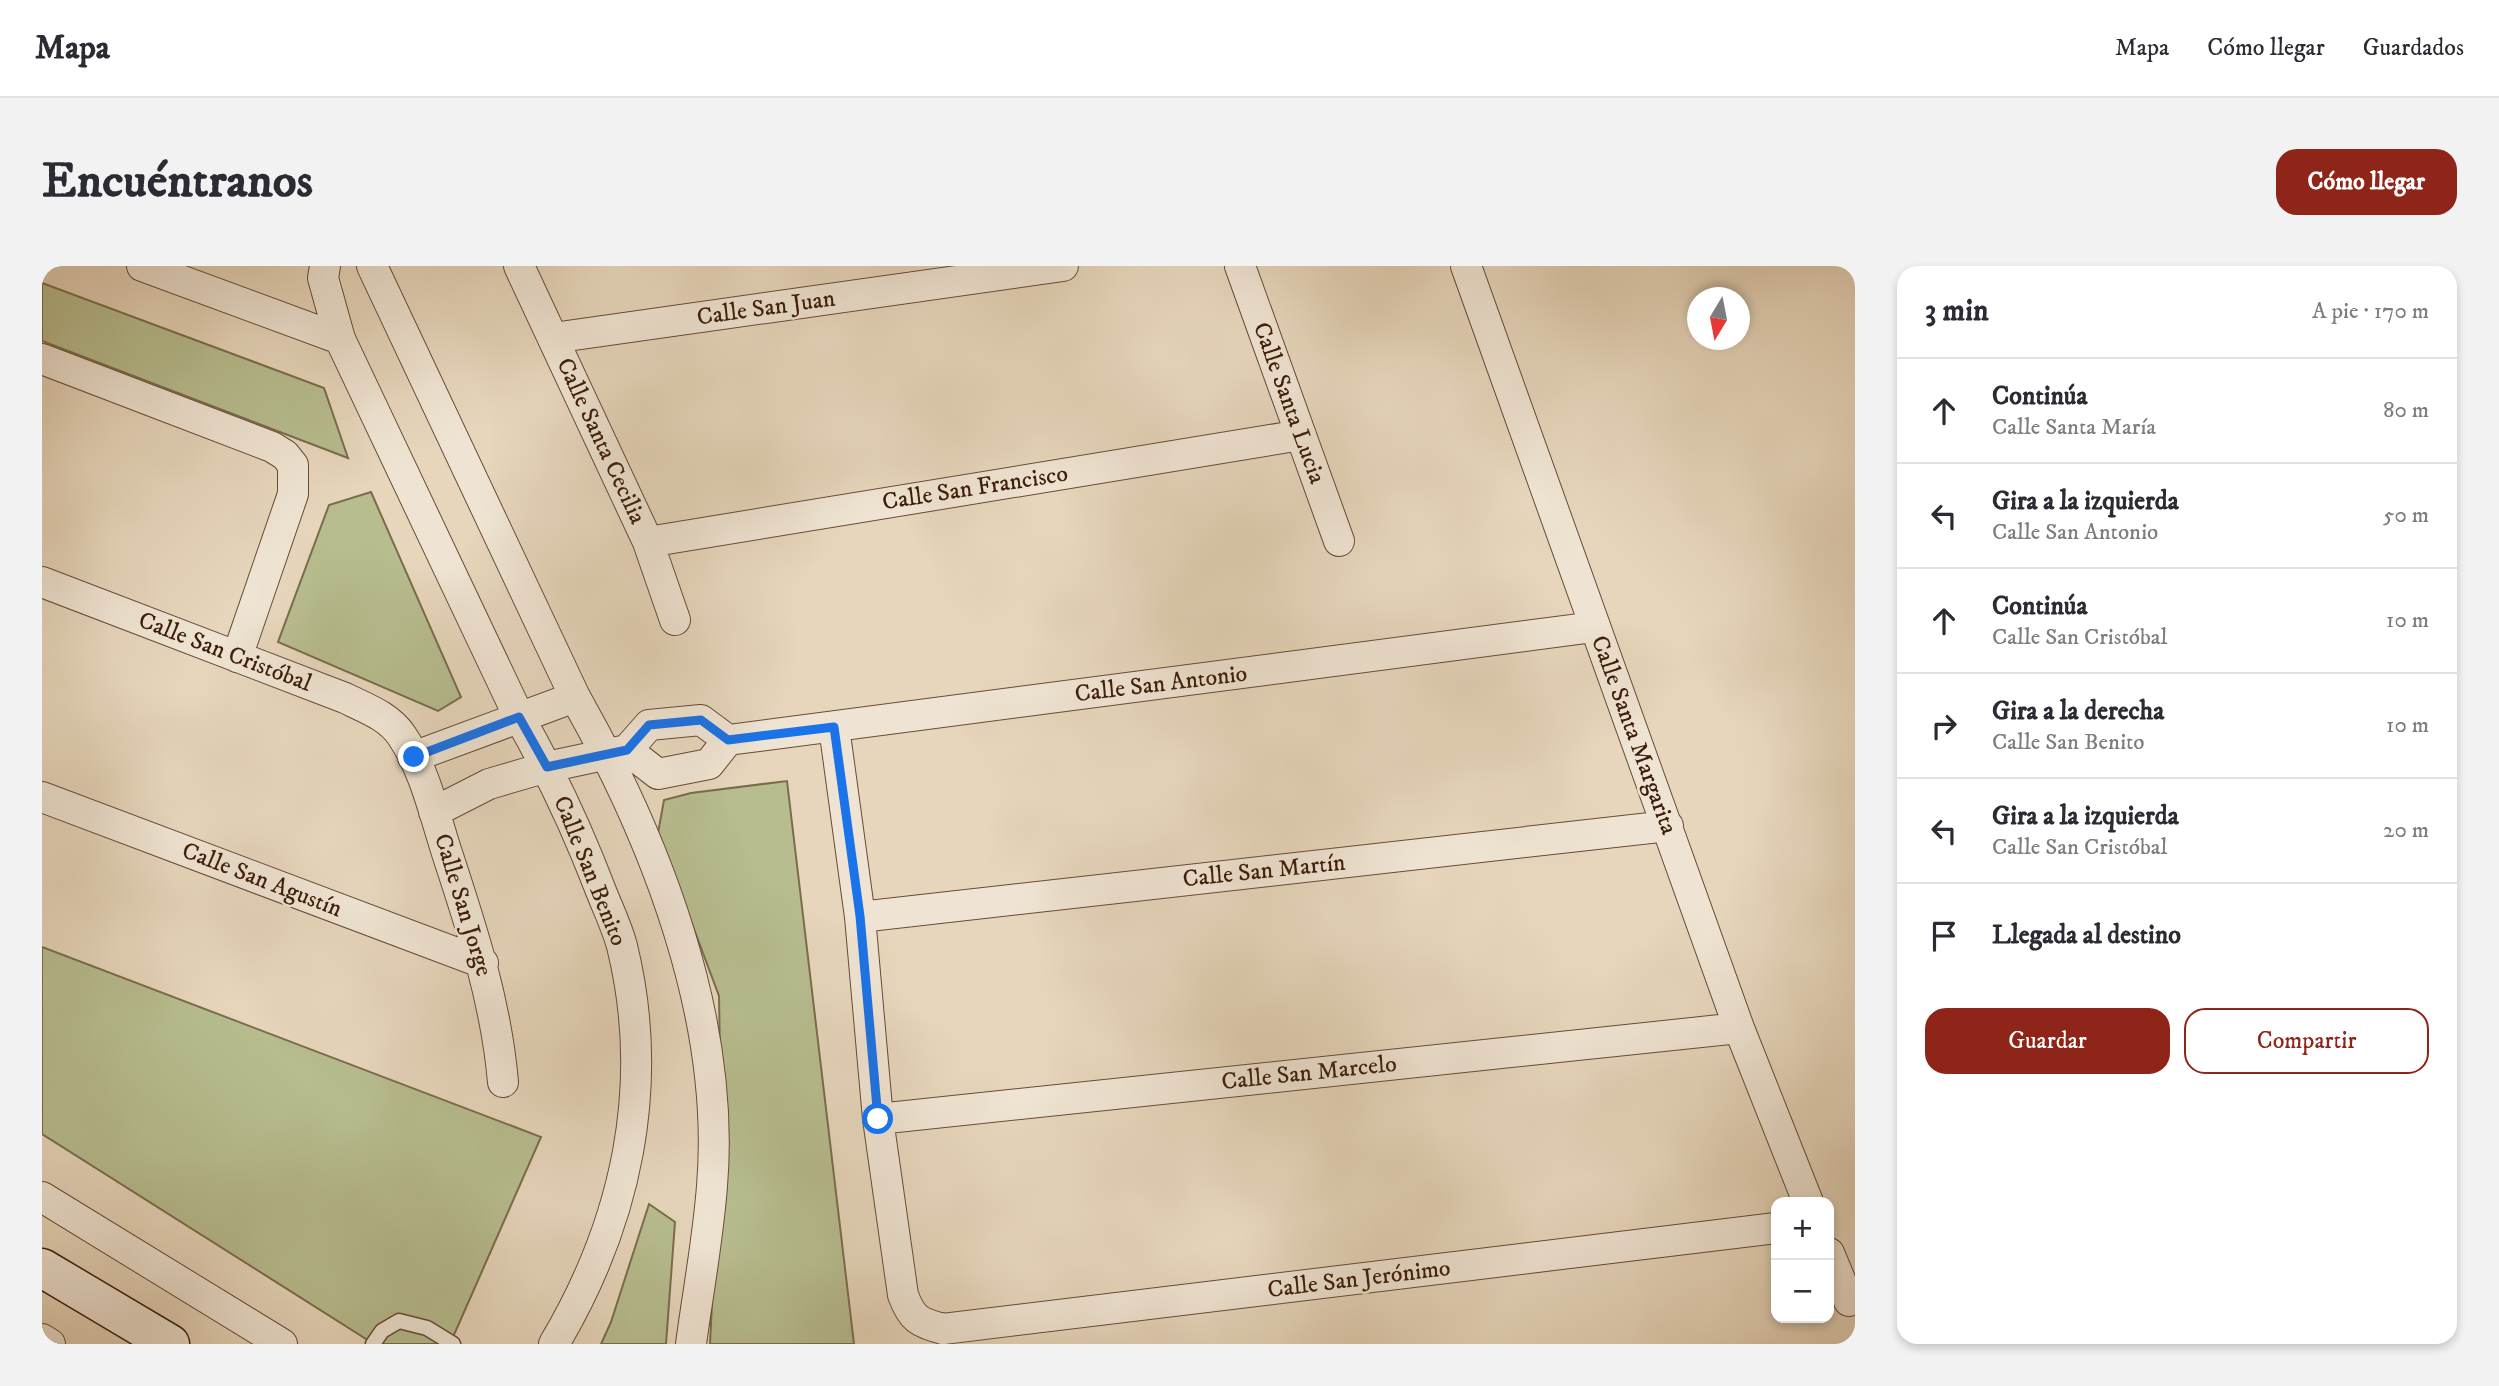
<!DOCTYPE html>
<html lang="es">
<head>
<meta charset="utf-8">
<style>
	body { margin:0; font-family:"IM FELL DW Pica",serif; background:#f2f2f3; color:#2b2b33 }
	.controls { position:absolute; right:21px; bottom:21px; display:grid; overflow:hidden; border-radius:14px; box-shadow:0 4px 10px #0003 }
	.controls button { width:63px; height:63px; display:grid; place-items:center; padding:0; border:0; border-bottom:2px solid #e1e1e2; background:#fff; color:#2b2b33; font:35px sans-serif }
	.compass { position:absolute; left:1645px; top:21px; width:63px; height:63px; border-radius:50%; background:#fff; box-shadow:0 4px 10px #0003; rotate:190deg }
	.stop { position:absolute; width:21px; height:21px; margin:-16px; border:5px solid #1a73e8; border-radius:50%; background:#fff }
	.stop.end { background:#1a73e8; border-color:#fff; box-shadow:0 2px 7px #0008 }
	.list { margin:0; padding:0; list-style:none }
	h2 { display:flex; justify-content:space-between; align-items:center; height:91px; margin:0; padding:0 28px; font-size:30px }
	h2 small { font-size:23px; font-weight:400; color:#7c7c81 }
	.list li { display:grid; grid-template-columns:46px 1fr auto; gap:21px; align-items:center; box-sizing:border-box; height:105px; padding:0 28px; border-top:2px solid #e1e1e2 }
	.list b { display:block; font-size:26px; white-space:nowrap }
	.list p { margin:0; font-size:23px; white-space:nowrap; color:#7c7c81 }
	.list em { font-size:23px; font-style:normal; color:#7c7c81 }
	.actions { display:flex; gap:14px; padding:21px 28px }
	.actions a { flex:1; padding:16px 0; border:2px solid #8f2418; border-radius:21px; text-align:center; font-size:24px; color:#8f2418 }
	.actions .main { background:#8f2418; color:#fff }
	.icon { flex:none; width:38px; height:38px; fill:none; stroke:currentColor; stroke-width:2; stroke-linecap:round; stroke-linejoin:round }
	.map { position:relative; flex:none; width:1813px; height:1078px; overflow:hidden; border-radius:21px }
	header { display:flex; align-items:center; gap:42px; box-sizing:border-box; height:98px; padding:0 35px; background:#fff; border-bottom:2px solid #e1e1e2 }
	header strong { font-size:33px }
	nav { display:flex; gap:38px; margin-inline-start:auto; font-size:24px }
	.intro { display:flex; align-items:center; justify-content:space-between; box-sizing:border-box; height:168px; padding:0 42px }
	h1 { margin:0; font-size:49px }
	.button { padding:18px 32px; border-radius:21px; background:#8f2418; color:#fff; font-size:24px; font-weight:700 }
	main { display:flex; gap:42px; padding:0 42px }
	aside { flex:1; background:#fff; border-radius:21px; box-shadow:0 4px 10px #0003 }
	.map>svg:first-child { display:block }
</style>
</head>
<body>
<header>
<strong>Mapa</strong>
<nav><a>Mapa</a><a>Cómo llegar</a><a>Guardados</a></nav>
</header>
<div class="intro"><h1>Encuéntranos</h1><a class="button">Cómo llegar</a></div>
<main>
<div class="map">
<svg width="1813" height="1078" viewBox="0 0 1813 1078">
	<rect width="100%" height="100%" fill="#e7d6bc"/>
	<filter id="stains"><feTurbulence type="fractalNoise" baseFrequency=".00286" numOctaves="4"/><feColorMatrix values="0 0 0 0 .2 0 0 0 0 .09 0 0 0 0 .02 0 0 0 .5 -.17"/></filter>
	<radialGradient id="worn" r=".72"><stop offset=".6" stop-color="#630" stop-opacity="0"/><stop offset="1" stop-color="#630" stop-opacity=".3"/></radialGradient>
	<path fill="#b7bd8f" stroke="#7a6d4c" stroke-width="2" d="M0,17L282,122L306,192L0,75Z
		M329,226L419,431L396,445L236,376L287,239Z
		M745,515L812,1078H668L679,851L677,730L616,567L622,534L649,527Z
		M0,681L499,871L408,1078H332L0,868Z
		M607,938L633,956L624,1078H559L569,1056Z"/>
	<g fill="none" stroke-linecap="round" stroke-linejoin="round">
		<defs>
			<path id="service" d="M331,1078L340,1065L357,1055L385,1062L411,1078"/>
			<path id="minor" d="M100,0L298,73
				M283,0L281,12L298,73L477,451C509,507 536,565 559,625C566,643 575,661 580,680C614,819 585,955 512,1078
				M330,0L533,431C614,574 684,753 670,920C666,973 656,1026 649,1078
				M477,0L606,276L633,354
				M1198,0L1297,275
				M1424,0L1697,762L1766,936
				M511,72L1021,0
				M0,93L230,181L243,189L251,199V228L195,391
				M606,276L1259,169
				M0,316L303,432C323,442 347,450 360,470C382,503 392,546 404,584C429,660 454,735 461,816
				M792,461L818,651L836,853L861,1029C870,1053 876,1056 901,1063L1734,962
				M585,484L616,508L667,498L686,474
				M371,491L533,431
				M0,531L441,697
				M392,546L447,518L505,501L585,484L607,459L659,454L686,474L1552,361
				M818,651L1626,560
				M836,853L1697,762
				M0,931L240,1078
				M1787,987L1807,1035
				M0,1073L8,1078"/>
			<path id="secondary" d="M0,1002L128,1078"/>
		</defs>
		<use href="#service" stroke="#684b36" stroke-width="17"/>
		<use href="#minor" stroke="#684b36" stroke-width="32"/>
		<use href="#secondary" stroke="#3d1d09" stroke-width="41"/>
		<use href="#service" stroke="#efe4d3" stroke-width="14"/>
		<use href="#minor" stroke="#efe4d3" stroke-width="30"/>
		<use href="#secondary" stroke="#efe4d3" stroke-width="38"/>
	</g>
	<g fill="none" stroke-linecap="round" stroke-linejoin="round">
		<path stroke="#1a73e8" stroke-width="9" d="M372,491L477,451L505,501L585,484L607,459L659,454L686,474L792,461L818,650L836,853"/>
	</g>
	<g text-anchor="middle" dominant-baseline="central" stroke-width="5" stroke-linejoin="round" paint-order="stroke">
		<g font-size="24" fill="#3d1d09" stroke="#efe4d3">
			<text transform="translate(724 42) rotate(-8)">Calle San Juan</text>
			<text transform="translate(1247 137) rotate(70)">Calle Santa Lucia</text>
			<text transform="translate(559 175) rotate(65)">Calle Santa Cecilia</text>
			<text transform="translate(933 222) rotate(-9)">Calle San Francisco</text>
			<text transform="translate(183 386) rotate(21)">Calle San Cristóbal</text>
			<text transform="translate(1119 418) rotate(-7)">Calle San Antonio</text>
			<text transform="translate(1592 469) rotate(70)">Calle Santa Margarita</text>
			<text transform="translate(548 605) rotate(68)">Calle San Benito</text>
			<text transform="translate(1222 605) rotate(-6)">Calle San Martín</text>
			<text transform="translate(220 614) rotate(21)">Calle San Agustín</text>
			<text transform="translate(421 639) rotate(73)">Calle San Jorge</text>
			<text transform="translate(1267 807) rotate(-6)">Calle San Marcelo</text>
			<text transform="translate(1317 1013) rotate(-7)">Calle San Jerónimo</text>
		</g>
	</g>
	<rect width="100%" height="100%" filter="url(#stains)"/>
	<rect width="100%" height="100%" fill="url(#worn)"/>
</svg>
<div class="controls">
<button>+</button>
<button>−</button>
</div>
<svg class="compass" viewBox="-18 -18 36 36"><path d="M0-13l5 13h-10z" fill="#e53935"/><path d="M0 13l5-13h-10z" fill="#7c7c81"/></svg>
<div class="stop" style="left:836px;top:853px"></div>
<div class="stop end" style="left:372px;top:491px"></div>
</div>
<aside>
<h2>3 min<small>A pie · 170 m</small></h2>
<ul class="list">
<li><svg class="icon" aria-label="ahead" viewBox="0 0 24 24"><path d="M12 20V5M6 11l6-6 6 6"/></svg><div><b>Continúa</b><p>Calle Santa María</p></div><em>80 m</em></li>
<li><svg class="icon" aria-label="left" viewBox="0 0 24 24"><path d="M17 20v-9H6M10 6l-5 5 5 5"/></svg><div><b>Gira a la izquierda</b><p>Calle San Antonio</p></div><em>50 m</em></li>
<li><svg class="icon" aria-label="ahead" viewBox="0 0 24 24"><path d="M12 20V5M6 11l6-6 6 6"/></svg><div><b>Continúa</b><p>Calle San Cristóbal</p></div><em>10 m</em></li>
<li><svg class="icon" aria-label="right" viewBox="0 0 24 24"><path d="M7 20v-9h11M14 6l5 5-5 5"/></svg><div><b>Gira a la derecha</b><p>Calle San Benito</p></div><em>10 m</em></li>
<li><svg class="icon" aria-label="left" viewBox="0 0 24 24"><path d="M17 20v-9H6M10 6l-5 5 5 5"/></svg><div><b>Gira a la izquierda</b><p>Calle San Cristóbal</p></div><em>20 m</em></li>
<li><svg class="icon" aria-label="arrive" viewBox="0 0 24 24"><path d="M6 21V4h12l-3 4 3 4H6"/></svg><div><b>Llegada al destino</b></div></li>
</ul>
<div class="actions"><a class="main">Guardar</a><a>Compartir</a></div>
</aside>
</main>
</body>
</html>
